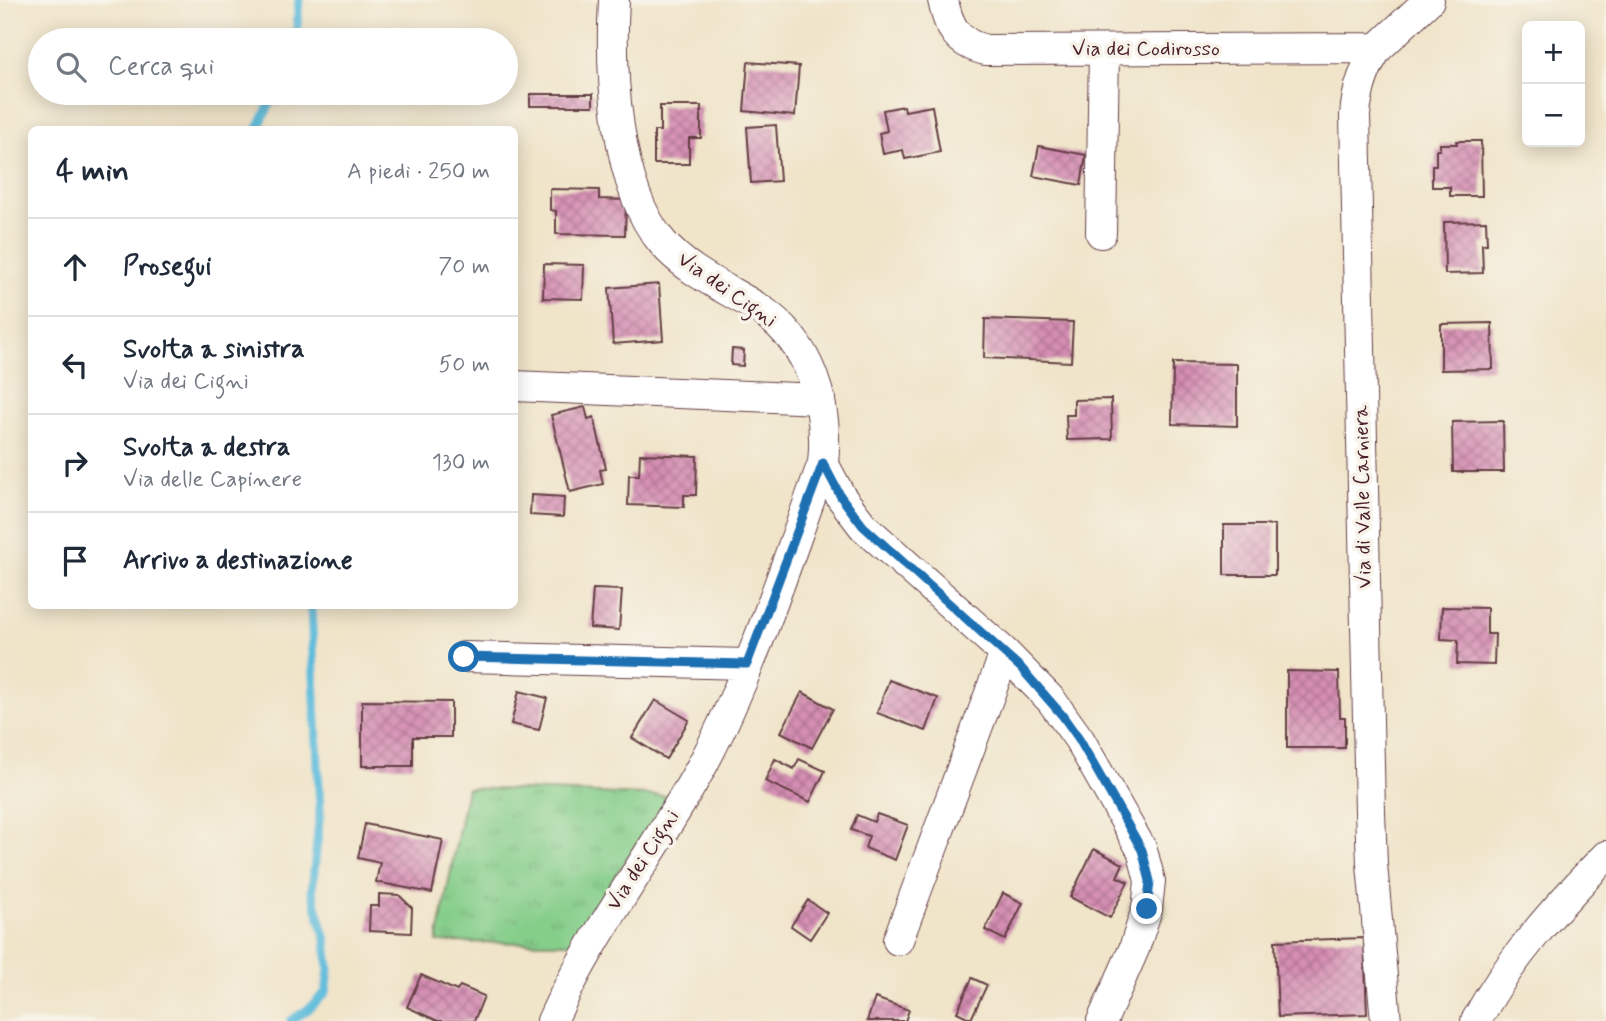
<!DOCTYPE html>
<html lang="it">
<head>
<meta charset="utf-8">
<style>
	body { margin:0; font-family:Mynerve,sans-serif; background:#f6f6f7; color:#1f2937 }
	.controls { position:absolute; right:21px; top:21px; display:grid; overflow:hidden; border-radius:10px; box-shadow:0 4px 18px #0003 }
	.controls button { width:63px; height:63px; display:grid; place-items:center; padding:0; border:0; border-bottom:2px solid #e0e1e3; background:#fff; color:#1f2937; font:35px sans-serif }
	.stop { position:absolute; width:21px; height:21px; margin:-16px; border:5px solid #1f6fb2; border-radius:50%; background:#fff }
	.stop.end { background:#1f6fb2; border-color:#fff; box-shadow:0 2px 7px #0008 }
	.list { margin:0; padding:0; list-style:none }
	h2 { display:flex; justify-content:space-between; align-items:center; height:91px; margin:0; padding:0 28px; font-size:30px }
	h2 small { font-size:23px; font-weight:400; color:#747a83 }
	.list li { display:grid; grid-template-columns:46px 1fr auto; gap:21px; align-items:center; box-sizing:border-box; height:98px; padding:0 28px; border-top:2px solid #e0e1e3 }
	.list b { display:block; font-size:26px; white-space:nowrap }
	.list p { margin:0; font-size:23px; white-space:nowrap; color:#747a83 }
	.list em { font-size:23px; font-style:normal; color:#747a83 }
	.icon { flex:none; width:38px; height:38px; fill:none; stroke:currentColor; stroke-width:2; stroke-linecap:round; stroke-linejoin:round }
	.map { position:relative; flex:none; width:1606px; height:1021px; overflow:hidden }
	.search { position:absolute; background:#fff; box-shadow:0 4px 18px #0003; left:28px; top:28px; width:490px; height:77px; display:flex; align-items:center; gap:18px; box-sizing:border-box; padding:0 24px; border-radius:38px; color:#747a83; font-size:26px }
	.panel { position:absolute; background:#fff; box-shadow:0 4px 18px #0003; left:28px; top:126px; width:490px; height:483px; border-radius:10px }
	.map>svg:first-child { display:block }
</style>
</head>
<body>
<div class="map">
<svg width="1606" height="1021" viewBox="0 0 1606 1021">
	<defs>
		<pattern id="grass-tufts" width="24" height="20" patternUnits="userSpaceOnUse" patternTransform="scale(1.75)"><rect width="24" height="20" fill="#85ce8a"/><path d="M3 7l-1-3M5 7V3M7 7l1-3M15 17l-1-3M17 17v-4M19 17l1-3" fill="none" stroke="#74b077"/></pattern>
		<pattern id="building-cross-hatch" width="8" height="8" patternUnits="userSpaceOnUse" patternTransform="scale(1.75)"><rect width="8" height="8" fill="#d58eb3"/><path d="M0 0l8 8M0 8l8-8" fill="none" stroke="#af7392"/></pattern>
	</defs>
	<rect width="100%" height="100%" fill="#f7f3e8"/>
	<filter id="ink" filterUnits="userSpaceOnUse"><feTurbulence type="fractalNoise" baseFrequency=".0143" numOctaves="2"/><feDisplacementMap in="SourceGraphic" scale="14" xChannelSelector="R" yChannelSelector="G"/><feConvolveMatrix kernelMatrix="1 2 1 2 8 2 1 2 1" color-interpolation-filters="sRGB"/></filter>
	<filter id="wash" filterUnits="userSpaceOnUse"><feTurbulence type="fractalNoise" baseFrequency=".00686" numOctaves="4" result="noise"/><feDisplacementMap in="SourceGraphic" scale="28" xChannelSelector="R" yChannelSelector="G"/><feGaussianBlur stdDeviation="1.57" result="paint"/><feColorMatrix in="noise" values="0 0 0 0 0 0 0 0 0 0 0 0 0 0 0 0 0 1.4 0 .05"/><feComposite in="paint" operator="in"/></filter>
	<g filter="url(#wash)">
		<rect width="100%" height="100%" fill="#f0e4c9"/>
		<path fill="url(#grass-tufts)" stroke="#68765a" stroke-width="2" d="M467,788L669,796L571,943L437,942Z"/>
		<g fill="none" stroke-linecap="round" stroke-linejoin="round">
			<path stroke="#5cbbdb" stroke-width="9" d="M296,40L299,0
				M257,130L275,93
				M291,1021L311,1007L326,992L329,969L326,940L312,891L320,811L311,606"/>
		</g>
		<g id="blocks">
			<path fill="url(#building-cross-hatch)" d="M748,62L799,66L795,116L744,111Z
				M530,94H593V106H530Z
				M660,106H701V138H689V164H654V131H660Z
				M904,106L905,111L932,106L940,152L905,159L903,150L883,154L879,133L887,131L883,110Z
				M776,125L780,181L751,183L747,127Z
				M1456,141H1481L1482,196H1450V187H1432V165H1436V150H1440V144H1457Z
				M1039,146L1086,155L1081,185L1033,176Z
				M550,189L599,190V199L626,200L625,235L556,234V211L550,210Z
				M1486,221L1487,244H1482L1483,273L1445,274L1444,222Z
				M544,264L584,265L583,299L543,298Z
				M659,284L663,340L613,344L609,288Z
				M985,319L1073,322L1071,362L984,358Z
				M1492,323L1493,369L1441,370V324Z
				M732,349L744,350L743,366L731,365Z
				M1173,363L1237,364V426L1172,424Z
				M1111,399L1112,439L1067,440L1066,415H1074V400Z
				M585,407L588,419L594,417L606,469L600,470L603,484L570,492L551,415Z
				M1503,421L1504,472H1453L1452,422Z
				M640,454L697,456L696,495H684V507L628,505L629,475H639Z
				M531,495L564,497L563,517L530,515Z
				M1224,525H1275V575H1224Z
				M593,589L622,590L619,630L590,628Z
				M1442,607L1487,608V634H1495L1494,665L1457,664L1458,640L1441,639Z
				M1287,671L1339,672L1340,717H1345V748H1287Z
				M889,680L938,698L926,731L877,713Z
				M519,691L547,698L539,730L511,724Z
				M802,692L833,709L812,748L781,732Z
				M655,700L689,720L666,759L632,738Z
				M362,701L451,702V737H413V766H362Z
				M775,759L794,769L799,759L825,771L810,802L765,781Z
				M877,814L908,825L895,860L865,848L869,836L851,830L857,815L874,822Z
				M365,824L443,840L432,893L376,882L380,863L358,858Z
				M1094,849L1123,864L1117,877L1128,882L1110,918L1070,897Z
				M1003,893L1023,903L1005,940L985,930Z
				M379,894L399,895L412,908L411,933L369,931L370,906H379Z
				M808,900L827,913L810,939L791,926Z
				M1364,938L1367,1014L1278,1017L1275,941Z
				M421,975L457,991L460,986L484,996L474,1021H438L407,1007Z
				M972,978L987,985L971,1019L957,1012Z
				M875,998L909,1010L905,1021H867Z"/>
		</g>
	</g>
	<g filter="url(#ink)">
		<use href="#blocks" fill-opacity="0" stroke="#633d43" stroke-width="2"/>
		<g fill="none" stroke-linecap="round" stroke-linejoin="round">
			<defs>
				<path id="minor" d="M943,0C948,27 958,44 986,50L1378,48
					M1101,233L1104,50
					M514,386L820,399
					M823,463L841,497L863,526L1005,653L1051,700L1079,739L1142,850L1150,881L1147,909L1134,949L1102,1021
					M464,657L747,664
					M898,940L1005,653
					M552,1021C593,930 655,852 703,764C753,669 786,563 823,463C829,404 810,341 758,308C726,288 687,272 662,242C615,187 610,69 614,0
					M1386,1021L1372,864L1370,812L1355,115C1357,91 1364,68 1378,48L1429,0
					M1476,1021C1510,958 1556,907 1606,856"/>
			</defs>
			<use href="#minor" stroke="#633d43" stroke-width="32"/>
			<use href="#minor" stroke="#fff" stroke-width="30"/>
		</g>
	</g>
	<g fill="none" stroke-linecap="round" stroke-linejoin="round" filter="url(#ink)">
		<path stroke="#1f6fb2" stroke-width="9" d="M464,657L747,664L823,463L841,497L863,526L1021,668L1062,715L1079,739L1142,850L1150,881L1147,909"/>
	</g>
	<g text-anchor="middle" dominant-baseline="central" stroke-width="7" stroke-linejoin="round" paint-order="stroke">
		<g font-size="21" fill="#4a1f2b" stroke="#f7f3e8">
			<text x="1146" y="49">Via dei Codirosso</text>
			<text transform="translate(727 290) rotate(35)">Via dei Cigni</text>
			<text transform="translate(1363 497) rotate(-91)">Via di Valle Carniera</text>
			<text transform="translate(643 860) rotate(-57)">Via dei Cigni</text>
		</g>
	</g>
</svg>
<div class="controls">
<button>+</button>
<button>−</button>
</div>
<div class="stop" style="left:464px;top:657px"></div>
<div class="stop end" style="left:1147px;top:909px"></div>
<div class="search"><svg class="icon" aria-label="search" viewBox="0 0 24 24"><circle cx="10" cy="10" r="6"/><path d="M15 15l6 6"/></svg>Cerca qui</div>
<section class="panel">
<h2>4 min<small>A piedi · 250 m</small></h2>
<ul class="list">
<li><svg class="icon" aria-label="ahead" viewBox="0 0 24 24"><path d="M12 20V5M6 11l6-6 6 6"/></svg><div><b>Prosegui</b></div><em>70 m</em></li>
<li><svg class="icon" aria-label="left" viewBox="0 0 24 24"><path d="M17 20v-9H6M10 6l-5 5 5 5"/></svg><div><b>Svolta a sinistra</b><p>Via dei Cigni</p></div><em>50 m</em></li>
<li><svg class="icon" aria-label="right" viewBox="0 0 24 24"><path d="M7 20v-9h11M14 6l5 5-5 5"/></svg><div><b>Svolta a destra</b><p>Via delle Capinere</p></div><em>130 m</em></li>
<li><svg class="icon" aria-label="arrive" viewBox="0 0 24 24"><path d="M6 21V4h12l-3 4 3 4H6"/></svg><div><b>Arrivo a destinazione</b></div></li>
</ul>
</section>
</div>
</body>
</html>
